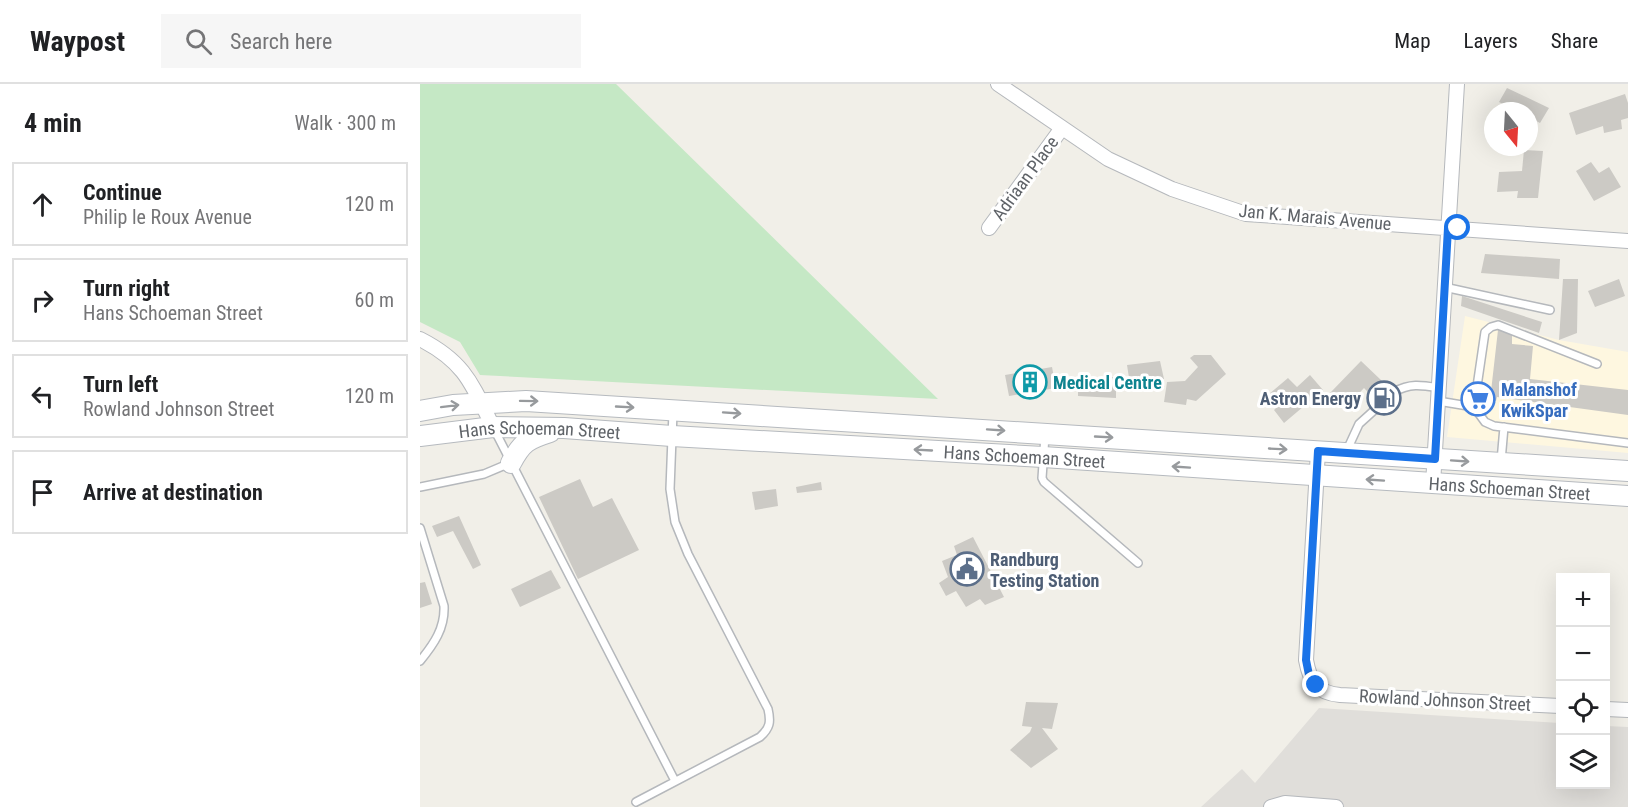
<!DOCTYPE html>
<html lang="en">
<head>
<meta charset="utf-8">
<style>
	body { margin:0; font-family:"Roboto Condensed",sans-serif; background:#f6f6f6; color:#202124 }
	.controls { position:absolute; right:18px; bottom:18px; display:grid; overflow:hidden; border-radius:0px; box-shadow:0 6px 24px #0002 }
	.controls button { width:54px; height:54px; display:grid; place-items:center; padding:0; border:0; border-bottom:2px solid #e0e0e0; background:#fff; color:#202124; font:30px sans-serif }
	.compass { position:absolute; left:1064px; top:18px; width:54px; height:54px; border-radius:50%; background:#fff; box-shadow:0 6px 24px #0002; rotate:162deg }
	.stop { position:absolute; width:18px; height:18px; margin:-14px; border:4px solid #1a73e8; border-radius:50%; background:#fff }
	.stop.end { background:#1a73e8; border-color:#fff; box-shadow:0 2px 6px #0008 }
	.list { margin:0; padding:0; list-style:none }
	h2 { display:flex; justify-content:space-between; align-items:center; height:78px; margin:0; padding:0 24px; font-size:26px }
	h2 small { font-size:20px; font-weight:400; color:#757577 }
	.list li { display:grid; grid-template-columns:39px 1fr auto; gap:18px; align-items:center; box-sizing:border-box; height:84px; margin:0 12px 12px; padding:0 12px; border:2px solid #e0e0e0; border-radius:0px }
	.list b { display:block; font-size:22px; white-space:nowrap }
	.list p { margin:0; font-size:20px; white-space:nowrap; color:#757577 }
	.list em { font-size:20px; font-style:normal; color:#757577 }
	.icon { flex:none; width:33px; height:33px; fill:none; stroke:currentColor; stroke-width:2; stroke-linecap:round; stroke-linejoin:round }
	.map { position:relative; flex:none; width:1208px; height:723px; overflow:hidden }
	header { display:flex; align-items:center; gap:36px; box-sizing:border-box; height:84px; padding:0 30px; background:#fff; border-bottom:2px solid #e0e0e0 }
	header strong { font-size:28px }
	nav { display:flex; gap:33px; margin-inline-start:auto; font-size:21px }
	.search { width:420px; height:54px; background:#f6f6f6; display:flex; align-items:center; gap:15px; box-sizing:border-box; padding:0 21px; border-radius:0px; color:#757577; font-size:22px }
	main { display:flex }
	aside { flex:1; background:#fff }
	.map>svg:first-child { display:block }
</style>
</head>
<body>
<header>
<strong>Waypost</strong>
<div class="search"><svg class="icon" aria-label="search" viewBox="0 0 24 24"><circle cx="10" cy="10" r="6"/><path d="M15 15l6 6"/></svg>Search here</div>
<nav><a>Map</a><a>Layers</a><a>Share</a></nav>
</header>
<main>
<aside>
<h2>4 min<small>Walk · 300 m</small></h2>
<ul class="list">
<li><svg class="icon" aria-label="ahead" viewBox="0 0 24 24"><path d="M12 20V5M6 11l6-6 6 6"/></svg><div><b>Continue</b><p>Philip le Roux Avenue</p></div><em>120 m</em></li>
<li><svg class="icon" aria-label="right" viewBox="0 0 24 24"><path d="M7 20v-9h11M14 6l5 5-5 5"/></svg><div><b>Turn right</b><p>Hans Schoeman Street</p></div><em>60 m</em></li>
<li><svg class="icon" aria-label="left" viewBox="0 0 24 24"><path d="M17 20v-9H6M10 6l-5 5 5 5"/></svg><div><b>Turn left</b><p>Rowland Johnson Street</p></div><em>120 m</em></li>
<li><svg class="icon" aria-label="arrive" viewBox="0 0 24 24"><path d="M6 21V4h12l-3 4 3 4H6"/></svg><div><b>Arrive at destination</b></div></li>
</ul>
</aside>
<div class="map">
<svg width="1208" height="723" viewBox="0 0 1208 723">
	<rect width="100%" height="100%" fill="#f1efe8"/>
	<path fill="#fef7e0" d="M1045,232L1139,256L1208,268V369L1027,353Z"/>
	<path fill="#e0deda" d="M899,624L1140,639V700H1186V642L1208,643V723H781L822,685L835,699Z"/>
	<path fill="#c5e8c5" d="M0,0H196L518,315L60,291L40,258L0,238Z"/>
	<path fill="#cccac5" d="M1087,4L1129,24L1120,39L1109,33V27H1097L1079,18Z
		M1205,10L1208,19V34L1201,36L1202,45L1184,49L1183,42L1156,51L1149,29Z
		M1104,66L1123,67L1118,114H1097L1098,107L1077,108L1079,88L1102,87Z
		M1171,78L1179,89L1189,83L1201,103L1174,117L1156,87Z
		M1065,170L1140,175L1139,195L1061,189Z
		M1143,195H1158L1157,249L1139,256Z
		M1199,195L1205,212L1175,223L1168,207Z
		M1042,212L1122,238L1119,249L1041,222Z
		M1078,246L1092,248V260L1113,262L1110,295L1208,306V331L1077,313L1076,317L1070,316Z
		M774,271H791L806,290L776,317L767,315L766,321L744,318L747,298L765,297L778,283L770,274Z
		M740,277L744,295L710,300L707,281Z
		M941,277L982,316L968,329L944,304L925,324L910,309Z
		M632,283L636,304L589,312L585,291Z
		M890,291L903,306L864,339L854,326L860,320L849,310L868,294L877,303Z
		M658,293H696V314L658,312Z
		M160,395L173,423L192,414L219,466L158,495L119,413Z
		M401,398L402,406L377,409L376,403Z
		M356,405L358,422L335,426L332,408Z
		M39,432L61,481L53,485L33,447L17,453L12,442Z
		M553,453L584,513L565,521L560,515L546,523L536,507L526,512L519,499L528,493L522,477L537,471L534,462Z
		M131,486L141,504L100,523L91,505Z
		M5,498L12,520L0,524V499Z
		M606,618L638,619L632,645L622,644L638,665L611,684L590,666L610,648L612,643L602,642Z"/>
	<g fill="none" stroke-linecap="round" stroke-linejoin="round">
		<defs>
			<path id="lane" d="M1024,203L1130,226
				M974,308C990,299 1001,301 1019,304
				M1018,317L1054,323L1065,248L1071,243L1078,241L1177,280
				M1054,323L1065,338L1074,342L1208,359
				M75,347L255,697
				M625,352L622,394L624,398L718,479
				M927,366L939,340L960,321
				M1081,377L1084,343
				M0,403L64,390L90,379
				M0,444L24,522C25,544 14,560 0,577
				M216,718L340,653C350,644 351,638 348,625L268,470L255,438L250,405L253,328"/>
			<path id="street" d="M578,0L688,75L752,105L826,130L1208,157
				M569,144L642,44
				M0,255C45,278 52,300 73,343
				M898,367L886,576C890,598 897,609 920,611L1140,622
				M1013,400L1037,0
				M1186,625L1208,626
				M851,723L865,719L916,723"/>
			<g id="secondary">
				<path d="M0,327L33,321L106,317L1208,387"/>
				<path id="s1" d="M0,352L73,343L144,344L252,352L623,373L1208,412"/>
				<path d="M91,379C102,358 108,355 130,348"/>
			</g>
		</defs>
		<use href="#lane" stroke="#b5b8bc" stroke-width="10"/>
		<use href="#street" stroke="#b5b8bc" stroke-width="16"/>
		<use href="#secondary" stroke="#b6babf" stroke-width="22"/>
		<use href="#lane" stroke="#fff" stroke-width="7"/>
		<use href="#street" stroke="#fff" stroke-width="14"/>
		<use href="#secondary" stroke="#fff" stroke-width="20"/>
	</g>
	<defs><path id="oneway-shaft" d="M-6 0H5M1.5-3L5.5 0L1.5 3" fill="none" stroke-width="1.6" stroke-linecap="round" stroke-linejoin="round" transform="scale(1.5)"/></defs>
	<g stroke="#979a9d">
		<use href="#oneway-shaft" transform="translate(109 317) rotate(1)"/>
		<use href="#oneway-shaft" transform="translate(30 322) rotate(-7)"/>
		<use href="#oneway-shaft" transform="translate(205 323) rotate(3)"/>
		<use href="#oneway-shaft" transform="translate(312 329) rotate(4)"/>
		<use href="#oneway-shaft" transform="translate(576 346) rotate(4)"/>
		<use href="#oneway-shaft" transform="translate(684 353) rotate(3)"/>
		<use href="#oneway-shaft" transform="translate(858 365) rotate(3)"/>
		<use href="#oneway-shaft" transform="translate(503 366) rotate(-177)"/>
		<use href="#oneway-shaft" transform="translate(1040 377) rotate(4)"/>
		<use href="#oneway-shaft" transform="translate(761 383) rotate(-176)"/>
		<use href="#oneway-shaft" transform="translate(955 396) rotate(-176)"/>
	</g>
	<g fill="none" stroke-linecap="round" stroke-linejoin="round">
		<path stroke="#1a73e8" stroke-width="8" d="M896,601L889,591L886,576L898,367L1015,375L1028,144H1038"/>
	</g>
	<defs>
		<symbol id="building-ring" viewBox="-11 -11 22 22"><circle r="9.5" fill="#fff" stroke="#0f9aa8" stroke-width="1.5"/><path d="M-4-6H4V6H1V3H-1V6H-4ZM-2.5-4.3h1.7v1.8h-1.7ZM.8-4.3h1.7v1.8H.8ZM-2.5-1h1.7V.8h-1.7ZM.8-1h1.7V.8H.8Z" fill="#0f9aa8"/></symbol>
		<symbol id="fuel-ring" viewBox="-11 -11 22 22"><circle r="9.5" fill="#fff" stroke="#5c6f8a" stroke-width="1.5"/><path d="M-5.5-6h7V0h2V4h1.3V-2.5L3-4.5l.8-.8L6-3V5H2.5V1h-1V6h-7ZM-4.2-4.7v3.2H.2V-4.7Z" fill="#5c6f8a"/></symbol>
		<symbol id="supermarket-ring" viewBox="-11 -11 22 22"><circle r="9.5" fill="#fff" stroke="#3f7fe0" stroke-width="1.5"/><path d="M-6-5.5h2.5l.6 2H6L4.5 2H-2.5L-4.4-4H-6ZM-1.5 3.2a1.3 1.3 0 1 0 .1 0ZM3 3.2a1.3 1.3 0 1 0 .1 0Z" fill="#3f7fe0"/></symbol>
		<symbol id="civic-ring" viewBox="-11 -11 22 22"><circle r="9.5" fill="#fff" stroke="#5c6f8a" stroke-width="1.5"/><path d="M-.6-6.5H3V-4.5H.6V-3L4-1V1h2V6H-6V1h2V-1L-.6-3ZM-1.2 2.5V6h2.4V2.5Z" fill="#5c6f8a"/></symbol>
	</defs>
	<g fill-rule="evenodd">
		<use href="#building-ring" x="591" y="279" width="38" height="38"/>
		<use href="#fuel-ring" x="945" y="295" width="38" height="38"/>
		<use href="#supermarket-ring" x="1039" y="296" width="38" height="38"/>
		<use href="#civic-ring" x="528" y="466" width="38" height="38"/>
	</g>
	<g text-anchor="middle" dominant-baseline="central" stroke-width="6" stroke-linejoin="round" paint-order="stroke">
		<g font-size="18" fill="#5f6368" stroke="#fff">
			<text transform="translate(605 94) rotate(-54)">Adriaan Place</text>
			<text transform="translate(895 133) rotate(5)">Jan K. Marais Avenue</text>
			<text stroke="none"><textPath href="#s1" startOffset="120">Hans Schoeman Street</textPath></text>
			<text stroke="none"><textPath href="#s1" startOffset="606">Hans Schoeman Street</textPath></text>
			<text stroke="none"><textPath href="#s1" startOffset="1092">Hans Schoeman Street</textPath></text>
			<text transform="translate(1025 616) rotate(3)">Rowland Johnson Street</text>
		</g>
		<g font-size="18" font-weight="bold" fill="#0d838f" stroke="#fff" text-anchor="start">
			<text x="633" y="298">Medical Centre</text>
		</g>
		<g font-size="18" font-weight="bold" fill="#366cbe" stroke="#fff" text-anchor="start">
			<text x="1081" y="305">Malanshof<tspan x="1081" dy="21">KwikSpar</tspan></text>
		</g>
		<g font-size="18" font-weight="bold" fill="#4e5e75" stroke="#fff" text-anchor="end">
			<text x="941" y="314">Astron Energy</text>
			<text x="570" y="475" text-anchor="start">Randburg<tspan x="570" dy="21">Testing Station</tspan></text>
		</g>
	</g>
</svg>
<div class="controls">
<button>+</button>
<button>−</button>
<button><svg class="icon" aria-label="locate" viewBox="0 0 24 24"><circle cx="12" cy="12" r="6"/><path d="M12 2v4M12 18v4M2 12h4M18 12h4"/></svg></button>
<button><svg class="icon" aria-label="layers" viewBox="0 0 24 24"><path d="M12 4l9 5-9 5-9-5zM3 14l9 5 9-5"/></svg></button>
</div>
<svg class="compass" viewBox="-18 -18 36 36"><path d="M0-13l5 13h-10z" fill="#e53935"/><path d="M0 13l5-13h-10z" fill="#757577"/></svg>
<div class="stop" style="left:1038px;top:144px"></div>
<div class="stop end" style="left:896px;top:601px"></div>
</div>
</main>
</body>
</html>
